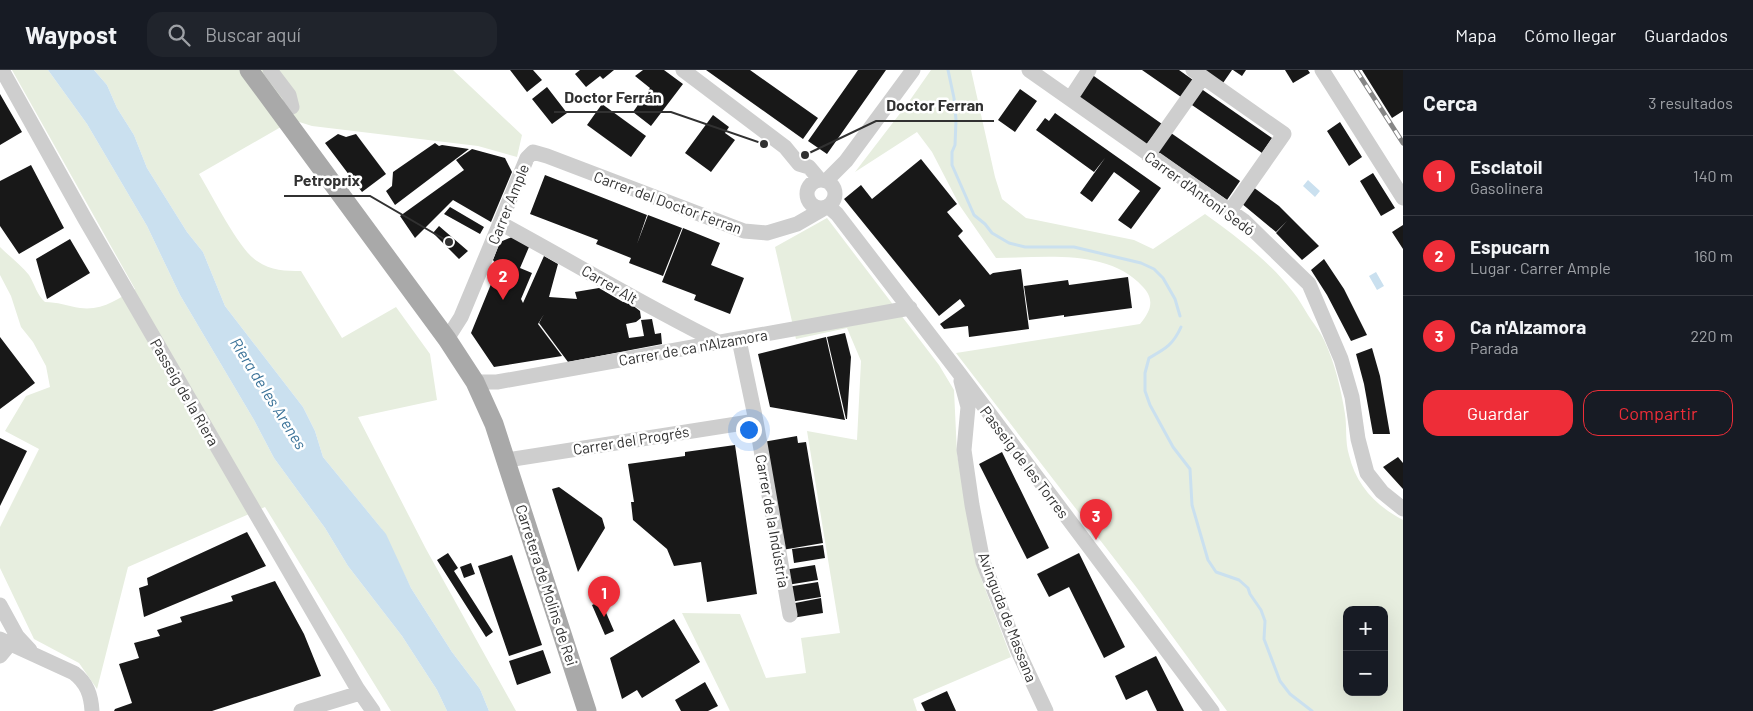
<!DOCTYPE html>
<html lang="es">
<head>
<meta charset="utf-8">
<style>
	body { margin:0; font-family:Barlow,sans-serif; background:#20242c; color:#f1f3f6 }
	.controls { position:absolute; right:15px; bottom:15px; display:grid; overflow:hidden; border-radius:10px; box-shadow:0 5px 20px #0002 }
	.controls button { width:45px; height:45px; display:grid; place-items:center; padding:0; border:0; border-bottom:1px solid #363941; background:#171b24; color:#f1f3f6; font:25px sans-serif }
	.you { position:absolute; left:748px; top:359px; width:18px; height:18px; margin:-12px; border:4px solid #fff; border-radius:50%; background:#1a73e8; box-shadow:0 0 0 8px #1a73e833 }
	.badge { display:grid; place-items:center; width:32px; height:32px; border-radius:50%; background:#ee2d38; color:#fff; font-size:16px; font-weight:700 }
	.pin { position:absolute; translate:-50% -41px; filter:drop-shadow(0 1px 2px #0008) }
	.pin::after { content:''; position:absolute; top:26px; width:18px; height:15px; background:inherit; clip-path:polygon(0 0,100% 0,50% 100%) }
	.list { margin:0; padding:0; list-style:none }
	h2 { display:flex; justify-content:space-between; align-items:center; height:65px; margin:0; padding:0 20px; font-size:21px }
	h2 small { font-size:16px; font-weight:400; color:#9ea1a6 }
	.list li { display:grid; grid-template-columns:32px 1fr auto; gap:15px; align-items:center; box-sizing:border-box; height:80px; padding:0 20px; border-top:1px solid #363941 }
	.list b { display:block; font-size:19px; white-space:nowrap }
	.list p { margin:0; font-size:16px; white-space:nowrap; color:#9ea1a6 }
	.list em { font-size:16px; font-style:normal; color:#9ea1a6 }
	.actions { display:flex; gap:10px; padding:15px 20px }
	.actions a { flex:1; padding:11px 0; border:1px solid #ee2d38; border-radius:15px; text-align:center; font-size:18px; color:#ee2d38 }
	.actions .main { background:#ee2d38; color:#fff }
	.icon { flex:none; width:28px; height:28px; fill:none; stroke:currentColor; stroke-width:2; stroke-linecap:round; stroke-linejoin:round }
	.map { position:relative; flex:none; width:1403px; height:641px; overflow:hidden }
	header { display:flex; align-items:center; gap:30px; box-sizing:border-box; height:70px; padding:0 25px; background:#171b24; border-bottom:1px solid #363941 }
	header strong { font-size:24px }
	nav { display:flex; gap:28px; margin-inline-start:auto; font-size:18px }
	.search { width:350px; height:45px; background:#20242c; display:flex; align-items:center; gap:12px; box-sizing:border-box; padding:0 18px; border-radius:15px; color:#9ea1a6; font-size:19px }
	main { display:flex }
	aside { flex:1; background:#171b24 }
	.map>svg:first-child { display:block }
</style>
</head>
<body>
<header>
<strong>Waypost</strong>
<div class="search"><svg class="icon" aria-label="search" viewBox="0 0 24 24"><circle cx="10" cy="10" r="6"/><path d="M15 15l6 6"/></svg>Buscar aquí</div>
<nav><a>Mapa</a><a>Cómo llegar</a><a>Guardados</a></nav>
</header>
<main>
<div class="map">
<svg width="1403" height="641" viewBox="0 0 1403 641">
	<rect width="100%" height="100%" fill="#fff"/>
	<path fill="#e7eedf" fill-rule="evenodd" d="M12,0H48L87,54L147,156L180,225L254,350L274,388L325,458L348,496L402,566L437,620L447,641H391L265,437L128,497L97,619L79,593L34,569L0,498V457L39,379L5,361L26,326L50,317L46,296L33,272L21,257L11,226L0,205V177C9,186 21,195 29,205C35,215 37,225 45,232C57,232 68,236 80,238C102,241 118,229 135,219Z
		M94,0H453L522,65L517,87L478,76L312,56L293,50L199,104C212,125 239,180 257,191C271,201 286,201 301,201L342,268L396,237L430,284L437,330L358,347L426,479L516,641H489L480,619L452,582L411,518L381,458L323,387L315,361L303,337L225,236L203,182L187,162L147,98L134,65L117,38L107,15Z
		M931,0H971L995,107L1002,129L1026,148L1134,170L1153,179L1205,144C1237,167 1269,191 1293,222C1299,229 1303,237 1308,245C1313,253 1320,261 1324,270C1335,293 1341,319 1345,344C1347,357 1345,372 1349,385C1356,415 1376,436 1403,450V641H1227L1140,522L956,283L1140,254C1151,241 1155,230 1143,217C1108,178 1044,188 996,188L960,136L932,82L917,62L855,102L908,33ZM1347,540H1384V622H1347Z
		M827,148L939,295L954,320L957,384L981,508L1011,587L913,629L917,641H730L682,543L740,544L766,608L806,603L801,568L840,563L807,361L857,370L861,291L847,258L796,269L775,177Z"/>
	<path fill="#cae0ef" d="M48,0H94L107,15L117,38L134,65L147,98L187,162L203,182L225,236L303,337L315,361L323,387L386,464L411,518L452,582L480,619L489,641H447L437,620L402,566L348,496L325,458L274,388L254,350L180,225L147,156L87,54Z
		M1308,110L1320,121L1315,127L1303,116Z
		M1376,202L1384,216L1377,220L1369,206Z"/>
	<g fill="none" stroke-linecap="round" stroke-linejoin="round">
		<path stroke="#cae0ef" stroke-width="3" d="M948,0L954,28L956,50L955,75L952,82V95L974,145L985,154L992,163L1009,173L1025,177H1074L1141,193L1154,199L1163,208L1175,229L1180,246
			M1181,257C1173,275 1165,279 1149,288L1145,303V321L1150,335L1173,377L1190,399L1192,435L1208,490L1216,502L1239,510L1248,518L1250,524L1261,540L1265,551L1264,569L1280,611L1290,624L1312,641"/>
	</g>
	<path fill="#181818" d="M510,0H533L542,10L527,22Z
		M580,0H614L603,9L600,6L586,17L575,4Z
		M643,0H664L683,14L651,56L633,42L650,18L635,6Z
		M706,0H750L818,48L803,69Z
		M858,0H886L827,84L808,71Z
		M1142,0H1179L1193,10L1181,27Z
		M1204,0H1232L1223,13Z
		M1233,0H1246L1242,6Z
		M1285,0H1308L1310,3L1293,13Z
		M1362,0H1403V41L1392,48Z
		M1091,4L1162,54L1146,75L1076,26Z
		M547,17L567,43L552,54L532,29Z
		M1200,18L1272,68L1262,83L1189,33Z
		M1020,19L1037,31L1015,62L998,50Z
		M0,24L22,62L0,75Z
		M602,34L646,66L631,87L587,55Z
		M1055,43L1161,118L1131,159L1118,150L1140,121L1114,102L1092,132L1080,123L1105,88L1094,102L1036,60L1045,48L1049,51Z
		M713,45L729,57L725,63L735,70L711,102L685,83Z
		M1340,52L1362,87L1349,96L1327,61Z
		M1171,63L1240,111L1227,130L1158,82Z
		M338,64L346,67L356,64L386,104L362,122L325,73Z
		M435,73L439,76L442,75L469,79L395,135L386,121L392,116L393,102Z
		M472,79L505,88L512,102L491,152L453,130L415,168L400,146L464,100L456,90Z
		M921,89L957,134L947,142L963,161L958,166L990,205L993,203L1021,199L1029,259L969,267L968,256L944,259L940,254L965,236L960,229L939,246L844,129L861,115L872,129Z
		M31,95L64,158L19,184L0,156V111Z
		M1373,103L1395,138L1381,146L1360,111Z
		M545,105L647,145L637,174L648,145L682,158L663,206L629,193L631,188L596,174L598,170L530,144Z
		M1253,117L1279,136L1319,176L1302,190L1276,163L1287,151L1276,162L1241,133Z
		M450,137L484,157L480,164L444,144Z
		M1403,155V179L1392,162Z
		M439,156L468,181L459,189L433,163Z
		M683,158L720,173L711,195L744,208L730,244L694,230L696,225L662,212Z
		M512,167L529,177L520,198L532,203L521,229L523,233L544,186L558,194L549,227L577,229L575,222L599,218L623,232L627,231L640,241L641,248L636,252L626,254L629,268L644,266L641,250L652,249L655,264L661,263L662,274L568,292L539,253L544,244L538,254L562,286L494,297L471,263L498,197L493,190L500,172Z
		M70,169L90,203L47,229L36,189Z
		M1324,189L1344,219L1367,265L1351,271L1327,225L1311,200Z
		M1128,207L1132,238L1064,247V245L1029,250L1024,216L1068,210L1069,215Z
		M845,263L851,287L847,349H846L827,267Z
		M0,267L35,313L0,339Z
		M826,267L845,350L770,337L758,284Z
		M1372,278L1380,306L1390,364H1373L1364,314L1356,284Z
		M797,366L798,373L806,372L823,473L782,480L763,372Z
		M0,368L27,381L0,436Z
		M735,375L757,524L707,532L701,492L674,496L667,479L633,450L631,432H634L628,394L685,386V382Z
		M1002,382L1049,478L1027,489L979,394Z
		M1398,387L1403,393V419L1383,397Z
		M559,417L602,448L605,458L578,502L552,419Z
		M247,462L266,496L144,547L139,518L148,515L147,508Z
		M823,475L825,488L794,493L792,479Z
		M448,483L458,498L454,501L493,562L486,567L437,490Z
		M1079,483L1125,577L1104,588L1069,517L1049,527L1037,504Z
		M512,485L542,575L509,586L478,496Z
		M471,493L475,504L464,508L460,497Z
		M815,495L818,510L787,515L784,500Z
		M275,511L304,564L321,606L212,641H114L115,639L132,633L119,594L139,588L134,573L160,566L157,560L182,552L180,547L233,531L231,526Z
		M818,512L821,527L790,532L787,517Z
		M821,528L823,543L792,548L790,534Z
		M601,531L614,561L605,565L592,535Z
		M674,549L700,592L642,628L637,620L622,629L610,588Z
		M543,580L551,603L517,615L509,591Z
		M1156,586L1184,641H1157L1147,620L1126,630L1115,606Z
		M705,612L718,636L708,641H681L675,630Z
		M947,621L956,641H925L921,633Z"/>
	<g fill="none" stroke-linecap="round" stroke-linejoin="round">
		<path stroke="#cecece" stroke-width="15" d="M2,0L85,149L357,618L373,641
			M270,0L289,25L292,37
			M683,0L785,77L799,94L809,97L820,110
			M1029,0L1244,151L1309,214L1341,289L1352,327L1358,369L1367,403L1382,422L1403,439
			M1193,0L1284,64L1230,141
			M1322,0L1403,128
			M1070,29L1089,0
			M1148,85L1203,7
			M807 124a14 14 0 1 1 28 0a14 14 0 1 1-28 0Z
			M826,111L846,91L913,0
			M829,137L837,144L959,303L1212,641
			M500,153C574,193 645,236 720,273
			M447,269L461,247L527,88L533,82L547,86L744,161L767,163L797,154L823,139
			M739,270L756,351L790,545
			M961,311L968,337L964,380L972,435L983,492L1017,579L1046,641
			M475,312H497L910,238
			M507,390L756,351
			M0,535L17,566L30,580
			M0,569L74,603C87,613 91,625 92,641
			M0,586L10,574
			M301,641L360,623"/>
		<path stroke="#a9a9a9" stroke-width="19" d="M249,0L447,269L475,312L494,354L587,641"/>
		<defs>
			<path id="rail" d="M1356,0L1403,73"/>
		</defs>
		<use href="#rail" stroke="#868686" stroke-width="5"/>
		<use href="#rail" stroke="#fff" stroke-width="3" stroke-dasharray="9" stroke-linecap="butt"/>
	</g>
	<g text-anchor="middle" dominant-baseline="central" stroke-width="5" stroke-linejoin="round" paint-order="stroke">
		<g font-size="15" fill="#313131" stroke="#fff">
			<text transform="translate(1200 123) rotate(36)">Carrer d'Antoni Sedó</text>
			<text transform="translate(668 132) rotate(20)">Carrer del Doctor Ferran</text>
			<text transform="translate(508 134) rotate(-68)">Carrer Ample</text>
			<text transform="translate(610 214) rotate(30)">Carrer Alt</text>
			<text transform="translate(693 277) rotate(-10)">Carrer de ca n'Alzamora</text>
			<text transform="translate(185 322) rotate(60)">Passeig de la Riera</text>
			<text transform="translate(631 370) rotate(-9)">Carrer del Progrés</text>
			<text transform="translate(1025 392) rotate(53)">Passeig de les Torres</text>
			<text transform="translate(773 451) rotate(80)">Carrer de la Indústria</text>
			<text transform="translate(547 515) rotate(72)">Carretera de Molins de Rei</text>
			<text transform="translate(1008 547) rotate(69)">Avinguda de Massana</text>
		</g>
		<g font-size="16" font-style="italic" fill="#3a7298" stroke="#fff">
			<text transform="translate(269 323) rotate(58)">Riera de les Arenes</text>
		</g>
	</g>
	<path fill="none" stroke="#313131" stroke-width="2" d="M764 74L671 42H554M805 85L876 51H994M449 172L370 126H284"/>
	<g fill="#313131" stroke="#fff" stroke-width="2">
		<circle cx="764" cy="74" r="5"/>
		<circle cx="805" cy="85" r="5"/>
		<circle cx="449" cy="172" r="5"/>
	</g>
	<g font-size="16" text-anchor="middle" font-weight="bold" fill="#313131" stroke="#fff" stroke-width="5" stroke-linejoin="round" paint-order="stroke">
		<text x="613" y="33">Doctor Ferrán</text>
		<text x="935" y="41">Doctor Ferran</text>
		<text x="327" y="116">Petroprix</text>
	</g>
</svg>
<div class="controls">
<button>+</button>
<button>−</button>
</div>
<div class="you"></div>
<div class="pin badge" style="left:604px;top:547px">1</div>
<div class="pin badge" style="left:503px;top:230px">2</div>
<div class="pin badge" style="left:1096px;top:470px">3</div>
</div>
<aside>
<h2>Cerca<small>3 resultados</small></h2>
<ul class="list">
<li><span class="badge">1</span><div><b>Esclatoil</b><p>Gasolinera</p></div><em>140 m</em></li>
<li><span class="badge">2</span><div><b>Espucarn</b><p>Lugar · Carrer Ample</p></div><em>160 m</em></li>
<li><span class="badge">3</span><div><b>Ca n'Alzamora</b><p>Parada</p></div><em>220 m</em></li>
</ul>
<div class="actions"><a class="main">Guardar</a><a>Compartir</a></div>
</aside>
</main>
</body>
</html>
